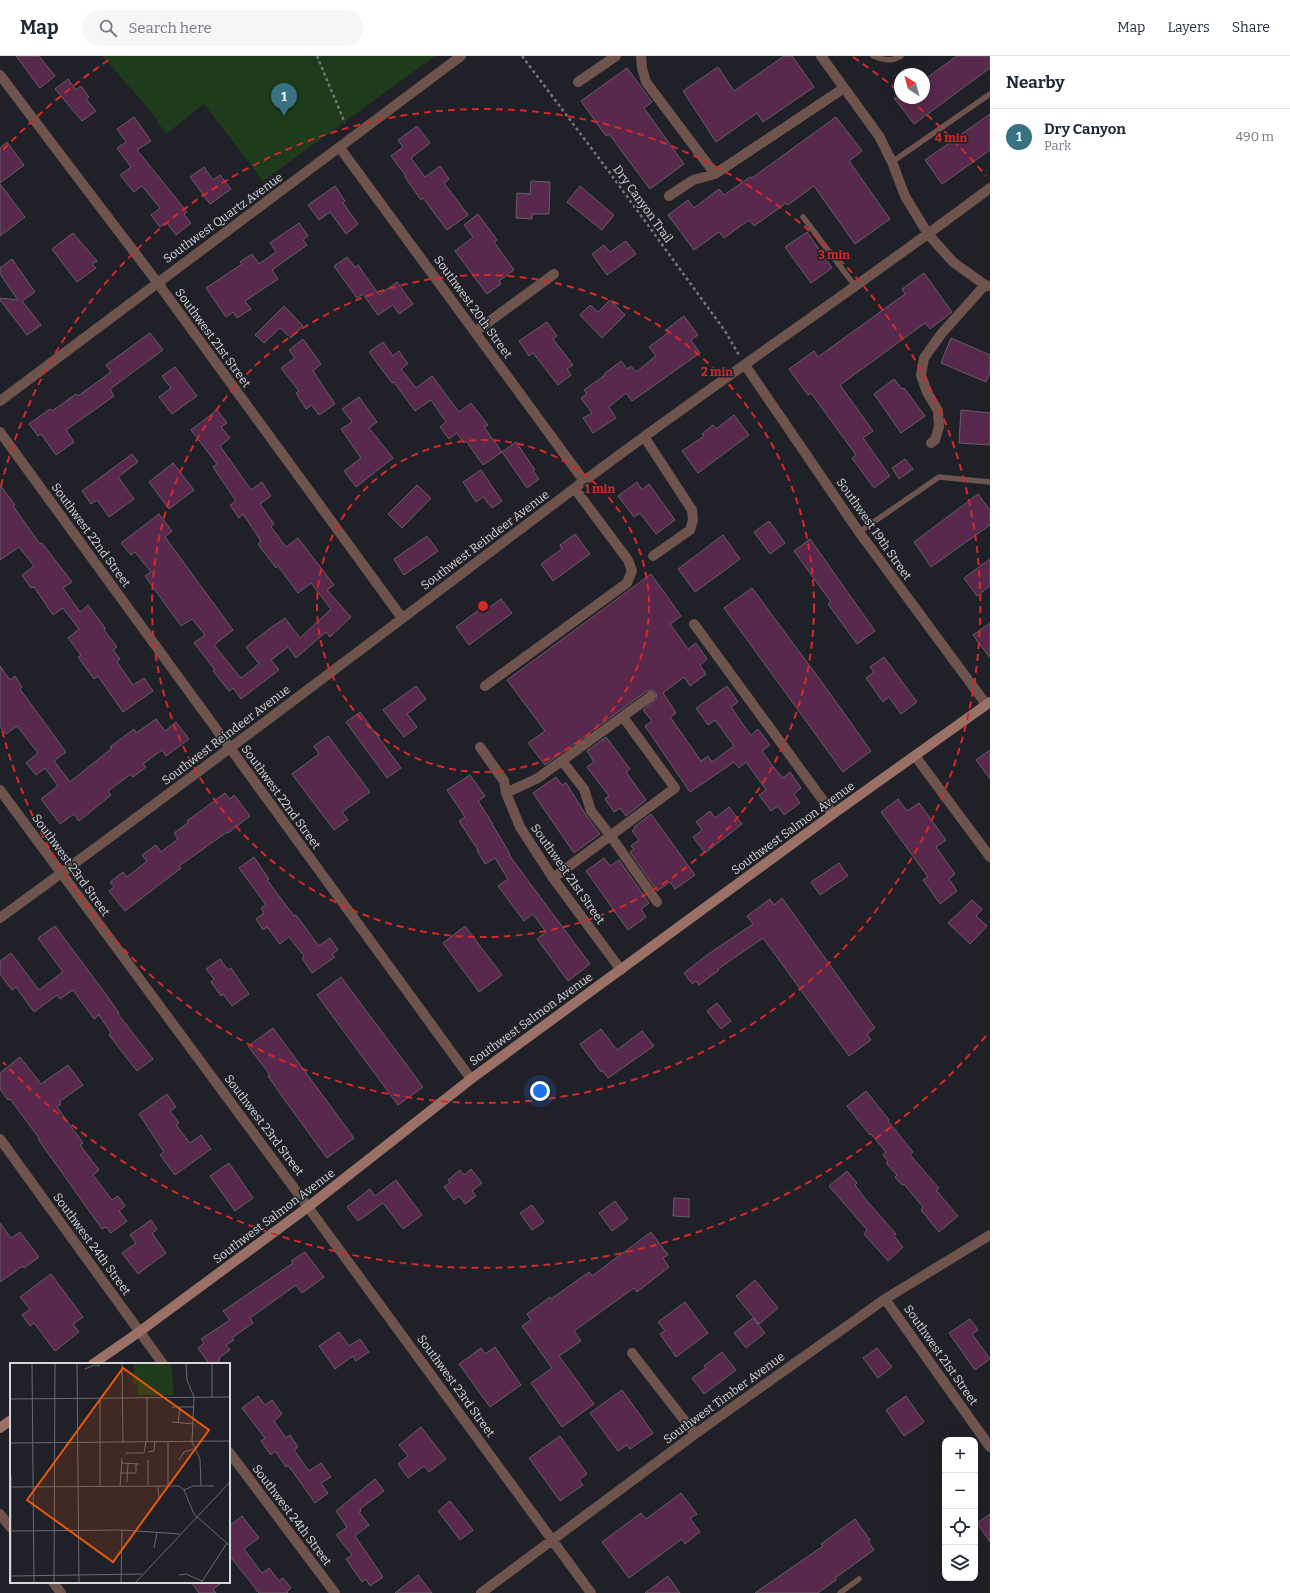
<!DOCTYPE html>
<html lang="en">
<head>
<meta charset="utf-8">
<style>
	body { margin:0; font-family:Bitter,serif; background:#f6f6f7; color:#1f2937 }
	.controls { position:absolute; right:12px; bottom:12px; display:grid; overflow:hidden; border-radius:8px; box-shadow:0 4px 16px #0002 }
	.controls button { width:36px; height:36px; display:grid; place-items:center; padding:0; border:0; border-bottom:1px solid #e0e1e3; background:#fff; color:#1f2937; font:20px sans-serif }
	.compass { position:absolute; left:894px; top:12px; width:36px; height:36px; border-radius:50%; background:#fff; box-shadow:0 4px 16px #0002; rotate:324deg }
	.you { position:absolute; left:540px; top:1035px; width:14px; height:14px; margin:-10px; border:3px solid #fff; border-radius:50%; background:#1a73e8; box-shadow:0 0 0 6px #1a73e833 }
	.badge { display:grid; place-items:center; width:26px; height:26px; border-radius:50%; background:#367281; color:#fff; font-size:13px; font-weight:700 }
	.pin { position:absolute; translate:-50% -33px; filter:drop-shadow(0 1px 2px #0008) }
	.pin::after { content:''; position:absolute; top:21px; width:14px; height:12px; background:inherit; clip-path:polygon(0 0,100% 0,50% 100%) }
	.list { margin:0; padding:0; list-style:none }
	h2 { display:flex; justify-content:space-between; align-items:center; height:52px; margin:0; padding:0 16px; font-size:17px }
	h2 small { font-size:13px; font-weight:400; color:#747a83 }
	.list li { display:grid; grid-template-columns:26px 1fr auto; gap:12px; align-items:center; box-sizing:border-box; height:56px; padding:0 16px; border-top:1px solid #e0e1e3 }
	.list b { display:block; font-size:15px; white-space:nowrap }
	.list p { margin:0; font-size:13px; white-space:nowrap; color:#747a83 }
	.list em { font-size:13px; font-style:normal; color:#747a83 }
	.icon { flex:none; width:22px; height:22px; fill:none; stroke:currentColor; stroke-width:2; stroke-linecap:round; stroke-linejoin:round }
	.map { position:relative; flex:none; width:990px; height:1537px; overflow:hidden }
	header { display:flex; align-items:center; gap:24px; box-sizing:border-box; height:56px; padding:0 20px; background:#fff; border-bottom:1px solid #e0e1e3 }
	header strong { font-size:19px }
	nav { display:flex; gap:22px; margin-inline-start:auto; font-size:14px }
	.search { width:280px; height:36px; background:#f6f6f7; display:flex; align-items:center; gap:10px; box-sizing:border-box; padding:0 14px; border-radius:16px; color:#747a83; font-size:15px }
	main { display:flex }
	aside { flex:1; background:#fff }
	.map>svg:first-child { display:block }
</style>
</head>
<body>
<header>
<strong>Map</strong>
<div class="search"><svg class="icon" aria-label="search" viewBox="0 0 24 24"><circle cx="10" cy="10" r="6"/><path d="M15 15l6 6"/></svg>Search here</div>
<nav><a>Map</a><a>Layers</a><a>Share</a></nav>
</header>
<main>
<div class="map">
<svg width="990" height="1537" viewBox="0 0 990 1537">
	<rect width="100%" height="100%" fill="#202128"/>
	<path fill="#1e3c1b" d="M102,0H435L263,125L204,48L166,78L149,53Z"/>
	<path fill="#58294d" stroke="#665e64" d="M16,0H39L55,20L40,32Z
		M784,0H792L814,31L763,66L757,57L716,86L683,35L718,11L734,35Z
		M957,0H990V12L914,68L894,42H924V24Z
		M627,12L652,46L644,52L684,108L650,133L609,78L606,80L581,45Z
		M68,23L76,34L81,30L89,41L86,43L96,55L82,65L55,33Z
		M990,58V94L942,128L925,104Z
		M134,61L151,85L137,94L187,156L184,158L191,167L176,179L166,166L160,171L151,159L160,152L142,130L134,136L120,119L131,111L117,92L126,86L117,73Z
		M836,61L862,95L849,105L890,163L855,188L814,130L788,149L786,147L754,170L749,164L724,182L719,176L694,194L668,159L688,144L694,152L719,133L724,139L750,121L752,122Z
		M417,70L430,87L411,102L425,121L440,110L449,123L444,127L468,159L447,174L423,142L421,144L405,121L406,120L391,100L403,91L398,84Z
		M7,86L24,109L0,127V92Z
		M204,111L213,124L220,119L231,133L210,148L190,121Z
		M531,125L550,126L549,158H532V163L516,162L517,137L530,138Z
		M0,128L25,161L0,180Z
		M335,130L345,145L343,147L358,168L346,178L330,156L319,164L308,149Z
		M580,130L614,159L602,174L567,146Z
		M478,158L497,184L494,186L514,214L499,225L501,228L487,238L455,195L473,181L464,169Z
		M299,167L308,180L303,184L307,189L272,214L278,223L245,245L251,253L237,262L233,256L226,261L206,232L242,208L240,206L252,198L259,208L276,196L270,187Z
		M807,176L832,212L811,227L785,191Z
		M73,177L97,205L92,208L96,212L77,226L52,193Z
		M626,185L636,198L607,219L592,198L604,189L610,196Z
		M347,201L355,211L358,209L379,239L397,226L413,248L399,258L393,249L378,259L363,238L357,242L334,210Z
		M12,203L35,236L22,245L41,269L27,279L0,244V242L18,244L0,218V212Z
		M924,217L952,256L930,273L925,267L840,329L873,375L863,382L890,420L874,432L852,402L856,399L811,337L808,339L789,313L814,295L818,301L905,238L902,233Z
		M610,244L625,259L602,282L580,259L590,249L598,256Z
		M284,250L303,270L291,282L280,272L264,287L255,279Z
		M684,260L698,279L691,284L700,297L632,345L626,337L609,351L616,362L593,377L583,362L592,357L581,342L587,338L584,334L605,319L604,318L621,305L627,313L631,310L636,316L656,300L649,291L669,276L667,273Z
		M547,266L557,280L553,283L573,309L567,313L571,319L558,329L533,297L529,300L519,285Z
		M150,277L163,294L110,333L114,340L66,374L74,386L56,399L41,378L38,380L29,368L50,353L52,355L76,338L78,340L111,316L106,309Z
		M951,282L990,299V316L986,326L941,307Z
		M303,283L321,308L313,315L335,348L319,359L312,349L306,353L296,337L299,335L281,312L295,302L289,294Z
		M383,286L393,300L399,295L408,308L401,313L416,332L432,320L459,356L471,347L488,369L484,371L502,396L483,409L466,385L464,387L457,377L449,383L440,371L446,366L431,344L415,355L394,326L392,327L369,296Z
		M175,311L197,340L172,358L159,341L171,332L162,320Z
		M894,323L902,333L904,332L925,360L901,377L874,338Z
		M359,341L377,366L369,372L393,402L356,431L344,415L361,402L341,373L352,366L342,353Z
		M217,354L227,367L221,371L230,382L220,390L251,434L262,426L271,440L260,448L274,468L271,471L286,491L298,482L334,529L327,534L351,561L330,581L326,576L296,602L288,591L271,604L279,614L241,643L233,632L229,635L213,615L215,614L194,587L205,579L192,563L181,570L145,520L151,516L135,496L131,499L121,487L159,458L172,475L165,481L233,574L214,589L241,622L259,608L246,591L269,573L285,562L300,582L331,553L311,527L298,537L278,510L276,512L258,488L261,485L243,458L239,462L230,449L236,445L213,411L217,408L191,374Z
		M961,354L990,357V389L959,387Z
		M734,359L749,379L698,417L682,395L704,380L702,378L713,369L716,373Z
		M516,386L535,414L533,415L539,423L527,432L502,396Z
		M132,398L138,406L118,421L134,443L109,461L97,444L91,448L82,435Z
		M905,403L913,413L899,423L892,412Z
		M173,407L194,434L169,453L149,426Z
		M481,414L502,445L492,452L483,441L476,446L463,426Z
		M637,426L642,434L649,428L675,464L656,478L640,457L634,461L618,440Z
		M0,429L15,449L13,450L40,488L42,487L72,526L63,532L80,556L88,549L105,572L104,574L117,591L113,594L120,603L117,606L133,629L144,622L153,635L123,656L98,620L94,623L78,601L81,599L68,582L79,573L63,552L53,559L34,531L31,532L22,519L34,510L19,491L0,504Z
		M417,429L431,442L402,472L388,458Z
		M978,438L990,454V469L931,511L914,486Z
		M769,465L785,487L770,498L754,476Z
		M575,478L590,498L553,525L541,508L562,493L560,489Z
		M723,479L740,503L695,536L678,513Z
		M427,480L438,495L404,519L394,503Z
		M810,483L875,575L857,588L828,548L831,546L794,495Z
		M990,503V530L977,540L964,522Z
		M651,518L681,560L670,568L688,593L696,587L707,603L700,609L706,618L690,630L684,621L663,637L676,657L670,661L701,705L708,700L712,706L734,690L715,664L708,669L696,652L727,630L738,646L731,651L744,670L751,679L758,673L770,689L762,695L775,713L783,722L790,716L801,732L794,738L800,747L784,759L778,750L771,755L759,739L766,734L746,706L739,712L734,706L690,736L645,670L652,665L643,654L657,642L656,637L653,634L647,635L545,709L528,687L545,675L507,624Z
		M752,532L821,625L871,695L843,716L724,552Z
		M501,543L512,557L469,589L456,571L488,547L490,551Z
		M990,567V602L973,579Z
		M884,601L917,646L901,658L889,641L883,646L866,622L874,616L870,611Z
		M0,610L10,624L15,620L22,631L20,633L66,696L54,705L70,726L112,692L110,691L134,673L136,677L156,663L165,675L176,666L189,683L166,700L162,694L143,708L146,711L133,721L131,718L108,735L111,739L79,765L74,758L60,768L41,743L58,730L45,712L36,719L26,707L38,697L17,670L6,678L0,671Z
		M416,630L426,643L407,658L417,671L404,681L383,654Z
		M360,656L401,712L387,722L346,666Z
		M328,680L370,736L342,756L348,764L334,774L292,718L319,698L314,690Z
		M606,681L630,713L626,716L646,744L626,760L620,752L614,756L605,743L609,740L587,711L594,706L587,695Z
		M990,694V723L976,704Z
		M470,719L485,740L478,745L493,768H492L510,798L509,799L590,908L568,925L537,883L546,876L533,858L524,865L498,830L508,823L495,802L485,808L477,794H478L459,765L465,761L447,734Z
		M556,721L562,729L566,727L586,759L600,778L574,797L533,737Z
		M225,737L230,743L234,739L250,760L228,777L227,776L179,810L181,812L125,855L109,835L114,831L110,826L123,816L127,821L147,805L142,799L156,789L161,796L178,783L174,777L188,767L187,765Z
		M898,743L907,755L919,747L946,784L936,791L955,818L949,823L957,835L940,848L923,824L928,821L881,756Z
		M729,751L742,768L705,797L693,781L702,774L696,766L710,755L715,762Z
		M651,758L695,819L675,833L670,826L657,835L630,796L634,793L631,790L639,784L632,775L635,773L634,771Z
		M254,801L269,823L267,824L294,860L296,859L319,890L330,882L338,894L332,898L335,901L312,917L302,902L304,900L289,881L280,888L267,871L263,874L256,863L264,857L261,852L266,849L239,812Z
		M604,802L610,810L619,804L649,847L641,853L646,861L628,874L586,815Z
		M839,807L848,820L820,839L811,826Z
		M782,842L875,972L867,978L871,984L849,1000L763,882L718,913L719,914L699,929L696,925L692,928L684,917L707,899L753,868L747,860L770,843L774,849Z
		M972,844L982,853L976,860L987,870L970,888L948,867Z
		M55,870L102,933L119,957L118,958L153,1003L137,1015L109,979L111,977L99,959L94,963L73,934L60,943L57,939L34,956L16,931L12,934L0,918V905L11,897L39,934L63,916L38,882Z
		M465,870L502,919L479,936L443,887Z
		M220,903L228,914L231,912L249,938L232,950L223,938L221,940L211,926L214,923L206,913Z
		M341,921L423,1031L398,1049L317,939Z
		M717,947L731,965L721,973L707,955Z
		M273,972L354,1082L327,1102L284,1043L268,1020L270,1019L248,990Z
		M601,973L617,994L642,975L654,990L608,1022L602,1014L601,1016L580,988Z
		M20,1001L41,1028L68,1009L83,1029L59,1046L61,1048L57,1051L83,1087L80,1089L99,1114L93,1119L112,1144L118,1140L125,1150L119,1155L127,1165L111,1177L106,1171L102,1173L38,1083L39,1082L10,1043L8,1044L0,1033V1017Z
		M866,1035L889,1064L888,1065L913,1096L910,1099L939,1132L936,1134L958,1160L939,1176L921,1154L923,1151L904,1128L902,1129L895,1121L897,1119L886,1107L888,1105L883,1099L886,1096L871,1078L870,1079L847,1050Z
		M167,1038L176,1051L170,1055L179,1067L176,1069L190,1087L201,1079L211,1093L175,1119L160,1099L164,1096L139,1058Z
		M229,1107L253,1142L235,1155L210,1120Z
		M471,1113L482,1127L472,1135L476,1140L465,1148L459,1140L454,1144L444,1131L450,1127L448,1124L460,1114L464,1119Z
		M847,1115L857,1127L855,1129L867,1145L896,1178L894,1180L903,1191L888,1205L864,1178L867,1174L829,1130Z
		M396,1124L422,1159L403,1173L383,1147L358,1165L347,1151L370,1133L375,1140Z
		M674,1142L689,1143V1161L673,1160Z
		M615,1145L628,1163L612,1175L599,1157Z
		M532,1149L544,1166L532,1174L520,1157Z
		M151,1164L157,1173L152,1177L166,1197L138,1218L122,1197L136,1187L130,1179Z
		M0,1167L11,1182L20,1176L39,1201L24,1212L23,1210L0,1226Z
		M651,1176L668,1199L663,1202L669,1211L637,1236L634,1232L574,1275L581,1285L559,1300L594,1348L562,1371L531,1327L552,1312L522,1270L531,1264L527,1258L550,1241L551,1243L589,1216L592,1220Z
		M305,1196L324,1221L302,1237L296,1229L250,1262L253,1267L232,1282L234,1284L226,1289L230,1294L219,1302L220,1304L214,1308H209L198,1292L204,1287L201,1283L230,1264L223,1255L293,1207L291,1205Z
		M51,1218L83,1261L73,1268L79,1276L55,1295L34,1267L30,1270L22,1259L30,1253L20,1241Z
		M755,1224L778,1252L759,1268L736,1240Z
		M685,1246L708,1277L676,1301L660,1278L665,1275L658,1266Z
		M753,1262L765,1277L746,1292L734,1277Z
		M970,1263L978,1274L972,1278L990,1303L975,1314L949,1277Z
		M339,1276L349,1290L360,1283L369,1296L356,1305L353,1300L335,1313L319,1290Z
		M495,1291L521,1329L490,1351L459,1308L481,1292L485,1298Z
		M877,1292L892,1311L878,1322L863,1302Z
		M722,1296L736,1314L704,1338L692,1322L706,1312L704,1310Z
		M622,1334L653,1377L630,1393L627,1389L618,1395L590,1357Z
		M258,1340L265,1349L272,1344L282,1358L274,1365L286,1382L290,1379L298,1391L294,1394L309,1415L321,1407L331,1421L321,1427L328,1437L315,1447L288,1409L286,1411L275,1395L271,1399L261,1385L265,1382L242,1352Z
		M906,1340L924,1366L904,1380L886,1354Z
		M421,1371L446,1403L429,1416L424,1410L408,1422L398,1408L408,1400L399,1389Z
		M560,1380L587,1418L579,1424L583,1429L560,1445L529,1402Z
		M375,1423L384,1435L360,1453L361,1455L359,1456L369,1469L355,1480L383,1521L370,1530L366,1523L362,1526L346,1503L352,1499L336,1479L347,1471L336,1455Z
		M681,1437L697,1458L690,1462L700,1476L685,1488L682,1483L629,1522L602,1486L641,1457L646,1463Z
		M450,1445L473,1474L460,1484L438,1455Z
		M990,1458V1486L977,1467Z
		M242,1460L259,1482L244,1493L262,1517L269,1512L279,1525L283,1522L291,1532L287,1536L288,1537H259L229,1499V1470Z
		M855,1463L870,1484L868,1485L874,1494L835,1522L836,1524L818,1537H755L823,1490L821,1488Z
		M418,1519L432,1537H395Z
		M668,1520L680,1537H645Z
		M191,1526H223L213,1533L216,1537H199Z"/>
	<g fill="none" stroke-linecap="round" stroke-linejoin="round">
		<path stroke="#75767c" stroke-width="2.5" stroke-dasharray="3 3" stroke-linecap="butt" d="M317,0L345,67
			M522,0L607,113L725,275L739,299"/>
		<path stroke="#6f544d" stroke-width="5.5" d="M873,0C883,4 892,6 901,0
			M892,106L990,38
			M803,161L855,230
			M859,476L939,421L990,426
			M840,1537L859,1523"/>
		<path stroke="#6f544d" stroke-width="10" d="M641,0L642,12L646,26L715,118
			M821,0L879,80L892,106L905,140L928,178L953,206L985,229L990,230
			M0,19L157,226L402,562
			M578,26L616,0
			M340,92L584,425
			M669,140L693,124L715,118L844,32
			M475,276L554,218
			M745,309L859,476L986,648
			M0,376L471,1023
			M645,382L692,454L693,464L690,474L653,500
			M931,387L935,384L939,371L938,355L927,336L921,319L924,302L942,277L985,229
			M694,568L833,758
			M485,630L627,527L632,515L628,504L575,433
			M480,691L504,725L506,737L520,771L553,822L621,914
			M915,700L990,801
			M562,705L584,733L591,755L610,779L657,846
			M506,737L538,722L651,640
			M553,822L675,732L623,661
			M0,862C196,719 390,572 584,425C717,325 857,232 990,132
			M0,1083L163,1308
			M308,1151L591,1537
			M885,1243L990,1391
			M632,1297L695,1378
			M229,1396L335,1537
			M0,1458L11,1472
			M53,1526L61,1537
			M481,1537L695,1378L885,1243L990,1179"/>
		<path stroke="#6f544d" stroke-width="10" d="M0,345L461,0
			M0,734L308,1151"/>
		<path stroke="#9b7065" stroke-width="10" d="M93,1308L139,1276L308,1151L471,1023L833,758L990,646
			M0,1372L11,1364"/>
	</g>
	<g fill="none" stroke="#d62828" stroke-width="2" stroke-dasharray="7 5">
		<circle cx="483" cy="550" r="166"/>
		<circle cx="483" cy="550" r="331"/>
		<path d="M1 430A497 497 0 1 1 1 670"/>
		<path d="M986 980A662 662 0 0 1 3 1006M3 94A662 662 0 0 1 113 1M853 1A662 662 0 0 1 900 36M909 43A662 662 0 0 1 986 120"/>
	</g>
	<g text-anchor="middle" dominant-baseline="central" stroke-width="3" stroke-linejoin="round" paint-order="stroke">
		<g font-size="12" fill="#d7d8dc" stroke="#202128">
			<text transform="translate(643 148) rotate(54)">Dry Canyon Trail</text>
			<text transform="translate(223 162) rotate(-36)">Southwest Quartz Avenue</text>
			<text transform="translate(473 251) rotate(54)">Southwest 20th Street</text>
			<text transform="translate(213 282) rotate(54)">Southwest 21st Street</text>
			<text transform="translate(874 473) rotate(55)">Southwest 19th Street</text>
			<text transform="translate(91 479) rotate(54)">Southwest 22nd Street</text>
			<text transform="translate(485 484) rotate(-37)">Southwest Reindeer Avenue</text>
			<text transform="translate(226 679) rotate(-37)">Southwest Reindeer Avenue</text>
			<text transform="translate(281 741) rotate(54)">Southwest 22nd Street</text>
			<text transform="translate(793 772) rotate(-36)">Southwest Salmon Avenue</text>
			<text transform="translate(71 809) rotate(54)">Southwest 23rd Street</text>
			<text transform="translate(568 818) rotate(55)">Southwest 21st Street</text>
			<text transform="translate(531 963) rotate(-36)">Southwest Salmon Avenue</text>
			<text transform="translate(264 1069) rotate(53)">Southwest 23rd Street</text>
			<text transform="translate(274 1160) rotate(-37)">Southwest Salmon Avenue</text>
			<text transform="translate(92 1188) rotate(54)">Southwest 24th Street</text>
			<text transform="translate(941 1299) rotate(55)">Southwest 21st Street</text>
			<text transform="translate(456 1330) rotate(54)">Southwest 23rd Street</text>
			<text transform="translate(724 1342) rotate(-36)">Southwest Timber Avenue</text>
			<text transform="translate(292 1459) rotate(53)">Southwest 24th Street</text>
		</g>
	</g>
	<g transform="translate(10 1307)">
		<rect width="220" height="220" fill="#202128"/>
		<path d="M124,0H161L164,32H128V22H123Z" fill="#1e3c1b"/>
		<path fill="none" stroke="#696a70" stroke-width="1" d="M22,0L24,220M67,0L69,220M112,0L113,79M176,0L177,17L184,34L182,79L190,96L191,123M75,6L84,2L89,3V0M137,34V78M202,34V0M90,35V123M0,36L220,34M162,44H184M0,59V80M162,59L184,61M168,60L170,44M0,80L220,78M138,89L144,88L145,78M116,90H134L136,78M138,97V122M169,97L174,89L184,86M111,100L129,101M110,110H126V101M1,112V220M117,119L118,101M110,123L112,95M158,123V78M0,124L169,123L174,127L184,151L220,183M148,124L149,137M174,127L183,123H204M1,168L112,167L170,171M144,185L147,170M169,212L176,211L192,218M2,213L132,211M44,220L45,0M111,220L112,167M125,220L220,119M191,220L217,180"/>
		<path fill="#e8590c" fill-opacity="0.15" stroke="#e8590c" stroke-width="2" d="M113,5L199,67L103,199L17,137Z"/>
		<rect width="220" height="220" fill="none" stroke="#d7d8dc" stroke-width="2"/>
	</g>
	<circle cx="483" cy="550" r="6" fill="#d62828" stroke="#202128" stroke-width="2"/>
	<g font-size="12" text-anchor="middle" font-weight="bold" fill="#d62828" stroke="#202128" stroke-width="3" stroke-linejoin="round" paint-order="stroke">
		<text x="951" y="86">4 min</text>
		<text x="834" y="203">3 min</text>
		<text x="717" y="320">2 min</text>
		<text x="600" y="437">1 min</text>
	</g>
</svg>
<div class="controls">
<button>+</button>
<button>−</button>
<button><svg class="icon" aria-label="locate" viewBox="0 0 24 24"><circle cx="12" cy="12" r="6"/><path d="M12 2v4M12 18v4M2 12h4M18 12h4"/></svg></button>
<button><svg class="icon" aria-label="layers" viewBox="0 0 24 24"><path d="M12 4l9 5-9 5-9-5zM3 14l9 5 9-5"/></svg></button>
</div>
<svg class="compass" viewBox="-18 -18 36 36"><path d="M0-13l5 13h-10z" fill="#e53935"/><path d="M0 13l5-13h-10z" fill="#747a83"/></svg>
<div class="you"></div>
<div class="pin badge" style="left:284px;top:60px">1</div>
</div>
<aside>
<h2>Nearby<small></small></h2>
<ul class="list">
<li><span class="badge">1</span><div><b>Dry Canyon</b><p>Park</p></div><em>490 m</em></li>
</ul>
</aside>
</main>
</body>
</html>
